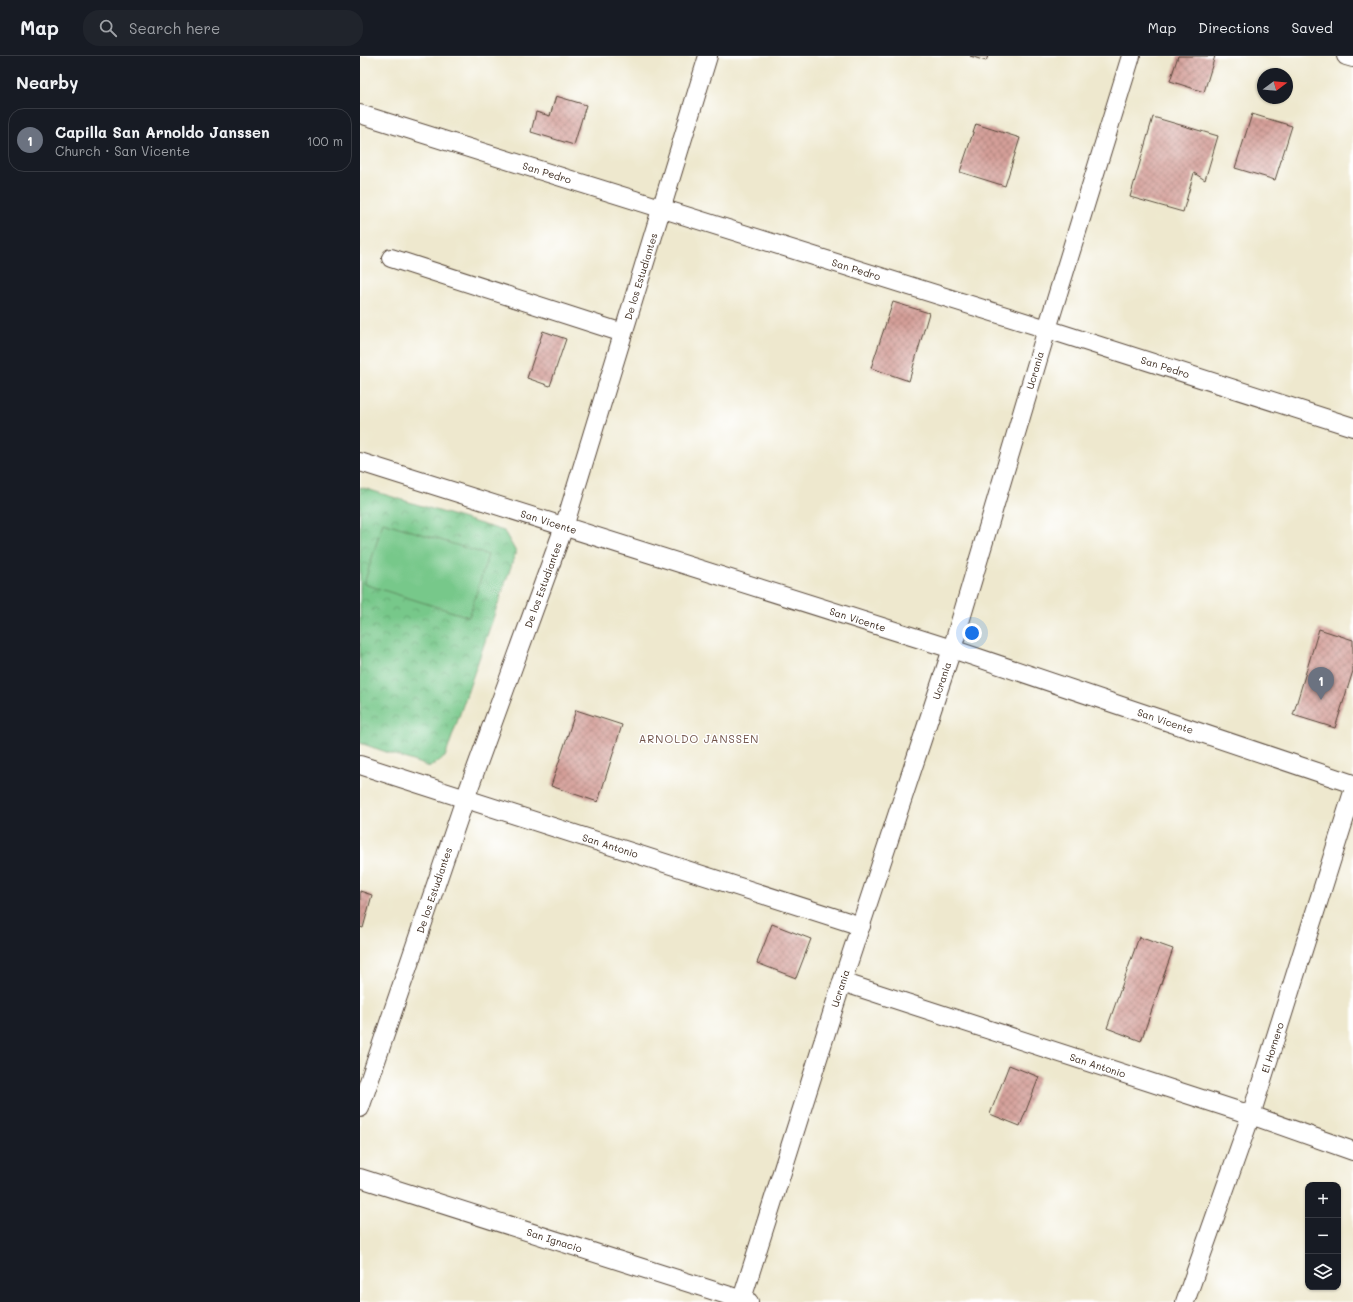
<!DOCTYPE html>
<html lang="en">
<head>
<meta charset="utf-8">
<style>
	body { margin:0; font-family:Mali,sans-serif; background:#20242c; color:#f1f3f6 }
	.controls { position:absolute; right:12px; bottom:12px; display:grid; overflow:hidden; border-radius:8px; box-shadow:0 1px 3px #0004 }
	.controls button { width:36px; height:36px; display:grid; place-items:center; padding:0; border:0; border-bottom:1px solid #363941; background:#171b24; color:#f1f3f6; font:20px sans-serif }
	.compass { position:absolute; left:897px; top:12px; width:36px; height:36px; border-radius:50%; background:#171b24; box-shadow:0 1px 3px #0004; rotate:74deg }
	.you { position:absolute; left:612px; top:577px; width:14px; height:14px; margin:-10px; border:3px solid #fff; border-radius:50%; background:#1a73e8; box-shadow:0 0 0 6px #1a73e833 }
	.badge { display:grid; place-items:center; width:26px; height:26px; border-radius:50%; background:#d1495b; color:#fff; font-size:13px; font-weight:700 }
	.pin { position:absolute; translate:-50% -33px; filter:drop-shadow(0 1px 2px #0008) }
	.pin::after { content:''; position:absolute; top:21px; width:14px; height:12px; background:inherit; clip-path:polygon(0 0,100% 0,50% 100%) }
	.list { margin:0; padding:0; list-style:none }
	h2 { display:flex; justify-content:space-between; align-items:center; height:52px; margin:0; padding:0 16px; font-size:17px }
	h2 small { font-size:13px; font-weight:400; color:#9ea1a6 }
	.list li { display:grid; grid-template-columns:26px 1fr auto; gap:12px; align-items:center; box-sizing:border-box; height:64px; margin:0 8px 8px; padding:0 8px; border:1px solid #363941; border-radius:16px }
	.list b { display:block; font-size:15px; white-space:nowrap }
	.list p { margin:0; font-size:13px; white-space:nowrap; color:#9ea1a6 }
	.list em { font-size:13px; font-style:normal; color:#9ea1a6 }
	.icon { flex:none; width:22px; height:22px; fill:none; stroke:currentColor; stroke-width:2; stroke-linecap:round; stroke-linejoin:round }
	.map { position:relative; flex:none; width:993px; height:1246px; overflow:hidden }
	header { display:flex; align-items:center; gap:24px; box-sizing:border-box; height:56px; padding:0 20px; background:#171b24; border-bottom:1px solid #363941 }
	header strong { font-size:19px }
	nav { display:flex; gap:22px; margin-inline-start:auto; font-size:14px }
	.search { width:280px; height:36px; background:#20242c; display:flex; align-items:center; gap:10px; box-sizing:border-box; padding:0 14px; border-radius:16px; color:#9ea1a6; font-size:15px }
	main { display:flex }
	aside { flex:1; background:#171b24 }
	.map>svg:first-child { display:block }
</style>
</head>
<body>
<header>
<strong>Map</strong>
<div class="search"><svg class="icon" aria-label="search" viewBox="0 0 24 24"><circle cx="10" cy="10" r="6"/><path d="M15 15l6 6"/></svg>Search here</div>
<nav><a>Map</a><a>Directions</a><a>Saved</a></nav>
</header>
<main>
<aside>
<h2>Nearby<small></small></h2>
<ul class="list">
<li><span class="badge" style="background:#6b7280">1</span><div><b>Capilla San Arnoldo Janssen</b><p>Church · San Vicente</p></div><em>100 m</em></li>
</ul>
</aside>
<div class="map">
<svg width="993" height="1246" viewBox="0 0 993 1246">
	<defs>
		<pattern id="park-crowns" width="20" height="18" patternUnits="userSpaceOnUse"><rect width="20" height="18" fill="#77c88a"/><path d="M2 6a3 3 0 1 1 6 0M12 15a3 3 0 1 1 6 0" fill="none" stroke="#63a370"/></pattern>
		<pattern id="building-cross-hatch" width="8" height="8" patternUnits="userSpaceOnUse"><rect width="8" height="8" fill="#d49f99"/><path d="M0 0l8 8M0 8l8-8" fill="none" stroke="#ad827c"/></pattern>
	</defs>
	<rect width="100%" height="100%" fill="#fff"/>
	<filter id="ink" filterUnits="userSpaceOnUse"><feTurbulence type="fractalNoise" baseFrequency=".025" numOctaves="2"/><feDisplacementMap in="SourceGraphic" scale="8" xChannelSelector="R" yChannelSelector="G"/><feConvolveMatrix kernelMatrix="1 2 1 2 8 2 1 2 1" color-interpolation-filters="sRGB"/></filter>
	<filter id="wash" filterUnits="userSpaceOnUse"><feTurbulence type="fractalNoise" baseFrequency=".012" numOctaves="4" result="noise"/><feDisplacementMap in="SourceGraphic" scale="16" xChannelSelector="R" yChannelSelector="G"/><feGaussianBlur stdDeviation="0.9" result="paint"/><feColorMatrix in="noise" values="0 0 0 0 0 0 0 0 0 0 0 0 0 0 0 0 0 1.4 0 .05"/><feComposite in="paint" operator="in"/></filter>
	<g filter="url(#wash)">
		<rect width="100%" height="100%" fill="#eee8ce"/>
		<path fill="url(#park-crowns)" stroke="#597954" d="M0,431L144,475L156,496L85,701L70,711L0,687Z"/>
		<path fill="#77c88a" stroke="#597954" d="M23,466L128,499L109,561L4,528Z"/>
		<g id="blocks">
			<path fill="url(#building-cross-hatch)" d="M610,0H628L626,5Z
				M818,0H855L844,36L810,25Z
				M196,40L226,49L214,89L171,76L176,56L190,60Z
				M892,58L932,70L915,124L875,112Z
				M793,61L858,80L845,124L834,117L823,156L770,141Z
				M616,68L660,82L645,130L600,116Z
				M533,246L569,257L549,325L511,312Z
				M183,275L206,283L190,330L167,322Z
				M959,573L993,584V615L975,672L933,659Z
				M216,654L262,669L238,746L191,730Z
				M0,835L12,839L3,872L0,871Z
				M412,868L451,883L436,922L397,907Z
				M779,881L813,893L781,985L747,972Z
				M649,1009L679,1021L660,1070L630,1058Z"/>
		</g>
	</g>
	<g filter="url(#ink)">
		<use href="#blocks" fill-opacity="0" stroke="#564638" stroke-width="1"/>
		<g fill="none" stroke-linecap="round" stroke-linejoin="round">
			<defs>
				<g id="minor">
					<path d="M986,0L993,2"/>
					<path id="s1" d="M0,58L687,273L993,371"/>
					<path d="M31,202L263,277"/>
					<path id="s2" d="M0,406L592,593L993,728"/>
					<path id="s3" d="M0,709L501,870"/>
					<path id="s4" d="M482,926L891,1059L993,1095"/>
					<path id="s5" d="M0,1052L105,743L204,471L348,0"/>
					<path id="s6" d="M0,1122L389,1246"/>
					<path id="s7" d="M381,1246L482,926L592,593L687,273L771,0"/>
					<path id="s8" d="M825,1246L891,1059L993,736"/>
				</g>
			</defs>
			<use href="#minor" stroke="#564638" stroke-width="20"/>
			<use href="#minor" stroke="#fff" stroke-width="18"/>
		</g>
	</g>
	<g text-anchor="middle" dominant-baseline="central" stroke-width="3" stroke-linejoin="round" paint-order="stroke">
		<g font-size="10" fill="#3b2a1e" stroke="#fff">
			<text stroke="none"><textPath href="#s1" startOffset="196">San Pedro</textPath></text>
			<text stroke="none"><textPath href="#s1" startOffset="520">San Pedro</textPath></text>
			<text stroke="none"><textPath href="#s5" startOffset="878">De los Estudiantes</textPath></text>
			<text stroke="none"><textPath href="#s1" startOffset="844">San Pedro</textPath></text>
			<text stroke="none"><textPath href="#s7" startOffset="977">Ucrania</textPath></text>
			<text stroke="none"><textPath href="#s2" startOffset="198">San Vicente</textPath></text>
			<text stroke="none"><textPath href="#s5" startOffset="554">De los Estudiantes</textPath></text>
			<text stroke="none"><textPath href="#s2" startOffset="522">San Vicente</textPath></text>
			<text stroke="none"><textPath href="#s7" startOffset="653">Ucrania</textPath></text>
			<text stroke="none"><textPath href="#s2" startOffset="846">San Vicente</textPath></text>
			<text stroke="none"><textPath href="#s3" startOffset="263">San Antonio</textPath></text>
			<text stroke="none"><textPath href="#s5" startOffset="230">De los Estudiantes</textPath></text>
			<text stroke="none"><textPath href="#s7" startOffset="329">Ucrania</textPath></text>
			<text stroke="none"><textPath href="#s8" startOffset="269">El Hornero</textPath></text>
			<text stroke="none"><textPath href="#s4" startOffset="269">San Antonio</textPath></text>
			<text stroke="none"><textPath href="#s6" startOffset="204">San Ignacio</textPath></text>
		</g>
		<g font-size="11" letter-spacing="1" fill="#715349" stroke="#fff">
			<text x="339" y="682">ARNOLDO JANSSEN</text>
		</g>
	</g>
</svg>
<div class="controls">
<button>+</button>
<button>−</button>
<button><svg class="icon" aria-label="layers" viewBox="0 0 24 24"><path d="M12 4l9 5-9 5-9-5zM3 14l9 5 9-5"/></svg></button>
</div>
<svg class="compass" viewBox="-18 -18 36 36"><path d="M0-13l5 13h-10z" fill="#e53935"/><path d="M0 13l5-13h-10z" fill="#9ea1a6"/></svg>
<div class="you"></div>
<div class="pin badge" style="left:961px;top:644px;background:#6b7280">1</div>
</div>
</main>
</body>
</html>
